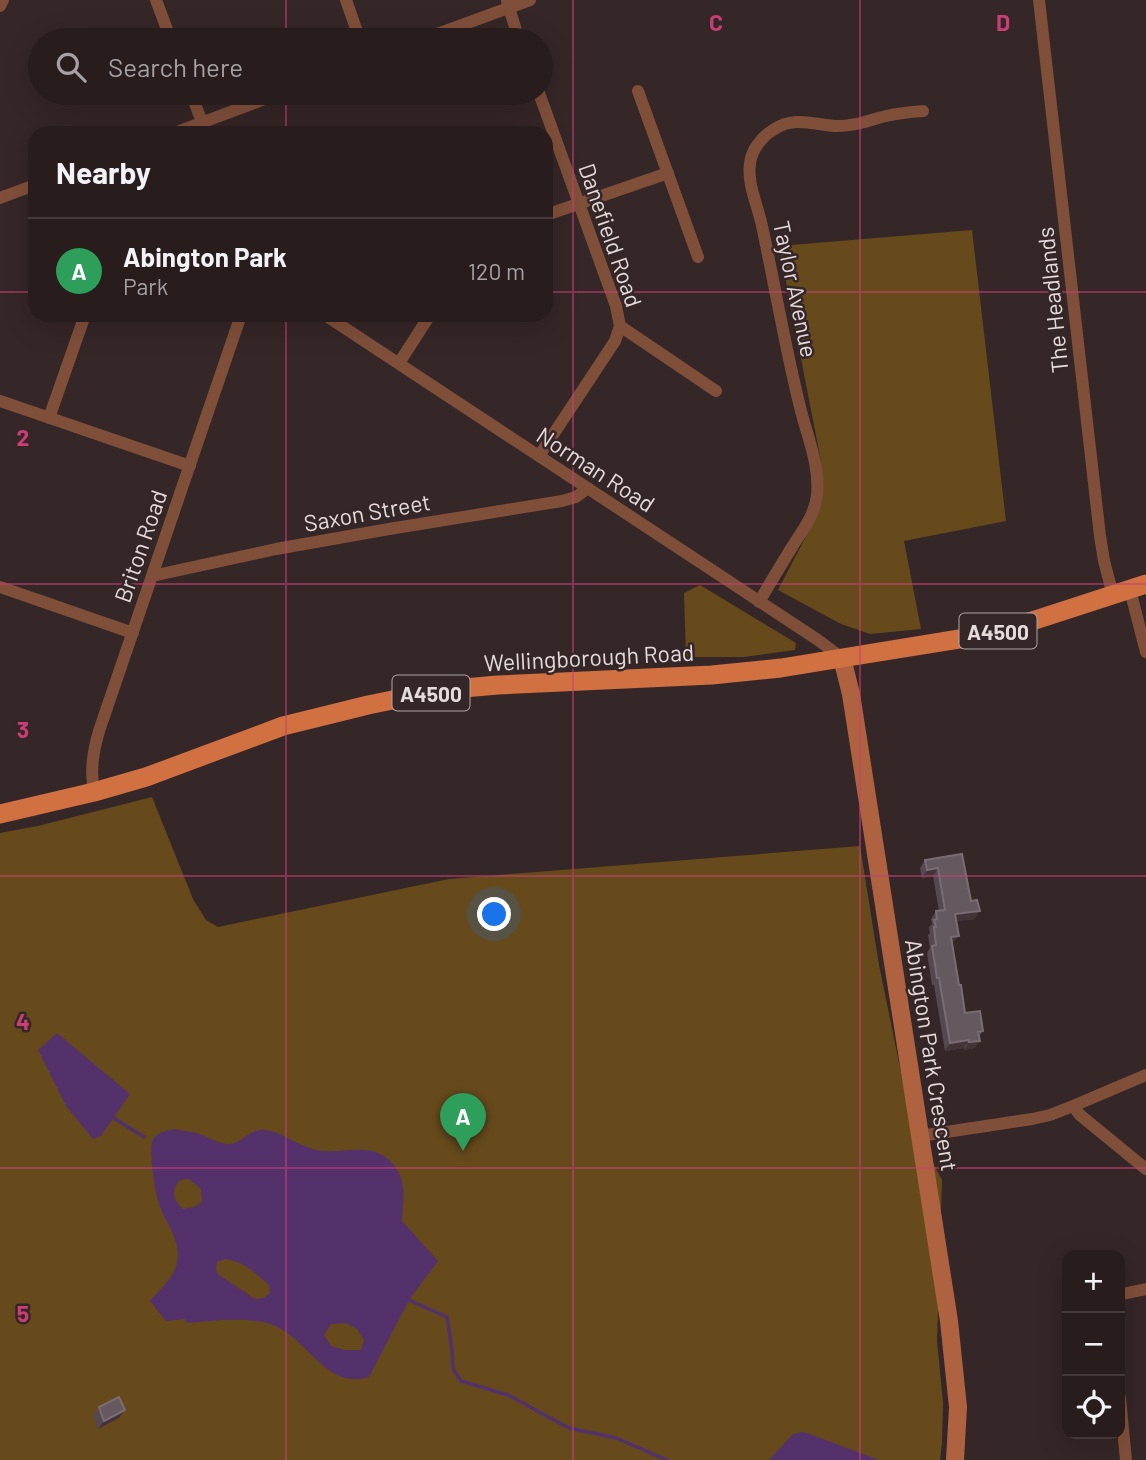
<!DOCTYPE html>
<html lang="en">
<head>
<meta charset="utf-8">
<style>
	body { margin:0; font-family:Barlow,sans-serif; background:#34292a; color:#f1f3f6 }
	.controls { position:absolute; right:21px; bottom:21px; display:grid; overflow:hidden; border-radius:14px; box-shadow:0 7px 28px #0002 }
	.controls button { width:63px; height:63px; display:grid; place-items:center; padding:0; border:0; border-bottom:2px solid #443a3b; background:#281c1d; color:#f1f3f6; font:35px sans-serif }
	.you { position:absolute; left:495px; top:915px; width:24px; height:24px; margin:-18px; border:5px solid #fff; border-radius:50%; background:#1a73e8; box-shadow:0 0 0 10px #1a73e833 }
	.badge { display:grid; place-items:center; width:46px; height:46px; border-radius:50%; background:#1a73e8; color:#fff; font-size:23px; font-weight:700 }
	.pin { position:absolute; translate:-50% -58px; filter:drop-shadow(0 2px 4px #0008) }
	.pin::after { content:''; position:absolute; top:37px; width:24px; height:21px; background:inherit; clip-path:polygon(0 0,100% 0,50% 100%) }
	.list { margin:0; padding:0; list-style:none }
	h2 { display:flex; justify-content:space-between; align-items:center; height:91px; margin:0; padding:0 28px; font-size:30px }
	h2 small { font-size:23px; font-weight:400; color:#a5a1a4 }
	.list li { display:grid; grid-template-columns:46px 1fr auto; gap:21px; align-items:center; box-sizing:border-box; height:105px; padding:0 28px; border-top:2px solid #443a3b }
	.list b { display:block; font-size:26px; white-space:nowrap }
	.list p { margin:0; font-size:23px; white-space:nowrap; color:#a5a1a4 }
	.list em { font-size:23px; font-style:normal; color:#a5a1a4 }
	.icon { flex:none; width:38px; height:38px; fill:none; stroke:currentColor; stroke-width:2; stroke-linecap:round; stroke-linejoin:round }
	.map { position:relative; flex:none; width:1146px; height:1460px; overflow:hidden }
	.search { position:absolute; background:#281c1d; box-shadow:0 7px 28px #0002; left:28px; top:28px; width:525px; height:77px; display:flex; align-items:center; gap:18px; box-sizing:border-box; padding:0 24px; border-radius:38px; color:#a5a1a4; font-size:26px }
	.panel { position:absolute; background:#281c1d; box-shadow:0 7px 28px #0002; left:28px; top:126px; width:525px; height:196px; border-radius:21px }
	.map>svg:first-child { display:block }
</style>
</head>
<body>
<div class="map">
<svg width="1146" height="1460" viewBox="0 0 1146 1460">
	<rect width="100%" height="100%" fill="#352627"/>
	<path fill="#664a1c" d="M972,230L1006,521L904,541L921,629L870,634L841,624L778,590L813,523L821,461L779,246Z
		M700,585L796,643L795,650L744,657H686L684,593Z
		M152,797L193,899L206,920L218,927L449,879L860,846L879,965L911,1121L942,1180L937,1341L943,1402L942,1443L940,1460H0V833L38,826Z"/>
	<path fill="#54316b" fill-rule="evenodd" d="M57,1033L130,1094L101,1136L93,1139L66,1106L38,1050Z
		M175,1129C182,1131 189,1131 196,1133C207,1136 216,1143 227,1144C242,1145 249,1127 266,1130C283,1133 299,1146 316,1150C340,1155 369,1141 389,1160C408,1178 403,1197 402,1221L438,1261L409,1300L369,1377C326,1391 308,1338 273,1325C246,1316 213,1321 186,1323L185,1319L166,1321L150,1301C159,1290 175,1277 177,1262C182,1239 164,1222 158,1201C155,1191 149,1151 152,1142C155,1132 167,1131 175,1129ZM189,1179L201,1189L202,1202L194,1207L183,1209C173,1200 170,1190 180,1180ZM225,1259C245,1262 254,1272 269,1285L270,1293L263,1298L255,1299L219,1275L216,1270L217,1262ZM346,1323L357,1329L364,1340L361,1350H345L331,1346L324,1335L331,1324Z
		M804,1432L879,1460H769L793,1434Z"/>
	<g fill="none" stroke-linecap="round" stroke-linejoin="round">
		<path stroke="#54316b" stroke-width="3.5" d="M114,1118L144,1137
			M409,1300L447,1317L452,1350L453,1369L461,1381L508,1395L569,1428L616,1438L667,1460"/>
		<path stroke="#7f4f3a" stroke-width="12" d="M156,0L171,40
			M346,0L360,40
			M1039,0L1100,536L1104,561L1113,595
			M507,1L519,40
			M0,6L3,0
			M421,40L530,0
			M638,91L698,257
			M191,93L206,133
			M539,93L616,306L620,326L615,341L539,456
			M174,133L281,93
			M0,198L35,185
			M546,215L668,173
			M325,315L818,640L842,658
			M620,326L716,391
			M399,363L430,315
			M0,401L190,466
			M49,418L85,315
			M152,576L276,549L389,529L562,501L576,497L588,488
			M0,587L133,633
			M1130,590L1146,652
			M759,602C770,583 781,565 792,547C802,531 815,515 817,495C820,465 807,436 800,407C785,347 775,286 762,226C758,206 747,184 750,164C751,150 762,137 773,130C793,116 812,124 834,126C853,127 869,120 886,116C898,113 911,112 923,111
			M94,792C90,770 93,752 99,731L241,315
			M1073,1106L1080,1115L1146,1169
			M920,1136L1032,1119L1050,1115L1073,1106L1146,1075
			M1120,1296L1122,1294L1146,1289
			M1120,1398L1126,1460"/>
		<path stroke="#ae623f" stroke-width="18" d="M842,658L851,694L949,1321L958,1407L955,1460"/>
		<path stroke="#d17041" stroke-width="19" d="M0,814L94,792L146,777L283,726L368,705L412,696L452,689L498,685L712,675L781,668L842,658L984,635L1029,622L1146,584"/>
	</g>
	<path fill="#564850" d="M962,854L971,901L980,911L974,919L956,921L953,943H952L959,985L965,1013L983,1031L979,1037L980,1041L974,1048L964,1050V1048L945,1051L934,985H932L927,953L930,948L928,935L930,933L929,927L932,924L931,919L936,911H939L933,876L922,878L920,868L925,860Z
		M99,1407L119,1418L98,1429L93,1415Z"/>
	<path fill="#423439" d="M938,868L933,876L922,878L927,870Z
		M980,911L974,919L950,922L955,914Z
		M959,936L953,943L946,944L951,937Z
		M969,1040L964,1048L945,1051L950,1043Z
		M980,1041L974,1048L964,1050L969,1042Z
		M125,1410L119,1418L98,1429L104,1421Z"/>
	<path fill="#65585f" stroke="#7a6c72" stroke-width="2" d="M962,854L971,901L977,900L980,911L955,914L959,936L951,937L959,985H961L965,1013L980,1011L983,1031L978,1032L980,1041L969,1042V1040L950,1043L939,978H937L932,946L936,945L934,927H936L934,920L937,919L936,911L945,910L938,868L927,870L925,860Z
		M119,1397L125,1410L104,1421L99,1407Z"/>
	<path fill="none" stroke="#c93f75" stroke-width="2" stroke-opacity="0.55" d="M286,0V40M573,0V1460M860,0V1460M286,93V133M0,292H35M546,292H1146M286,315V1460M0,584H1146M0,876H1146M0,1168H1146"/>
	<g text-anchor="middle" dominant-baseline="central" stroke-width="5" stroke-linejoin="round" paint-order="stroke">
		<g fill="#352627" stroke="#b1a5a6" stroke-width="2">
			<rect x="959.5" y="613.5" width="77" height="35" rx="5"/>
			<rect x="392.5" y="675.5" width="77" height="35" rx="5"/>
		</g>
		<g font-size="21" font-weight="bold" fill="#e6dbdc">
			<text x="998" y="631">A4500</text>
			<text x="431" y="693">A4500</text>
		</g>
		<g font-size="23" fill="#e6dbdc" stroke="#352627">
			<text transform="translate(611 235) rotate(71)">Danefield Road</text>
			<text transform="translate(796 289) rotate(78)">Taylor Avenue</text>
			<text transform="translate(1052 300) rotate(-96)">The Headlands</text>
			<text transform="translate(596 469) rotate(33)">Norman Road</text>
			<text transform="translate(367 512) rotate(-10)">Saxon Street</text>
			<text transform="translate(140 546) rotate(-71)">Briton Road</text>
			<text transform="translate(589 657) rotate(-3)">Wellingborough Road</text>
			<text transform="translate(932 1055) rotate(81)">Abington Park Crescent</text>
		</g>
	</g>
	<g font-size="23" text-anchor="middle" font-weight="bold" fill="#c93f75" stroke="#352627" stroke-width="5" stroke-linejoin="round" paint-order="stroke">
		<text x="716" y="31">C</text>
		<text x="1003" y="31">D</text>
		<text x="23" y="446">2</text>
		<text x="23" y="738">3</text>
		<text x="23" y="1030">4</text>
		<text x="23" y="1322">5</text>
	</g>
</svg>
<div class="controls">
<button>+</button>
<button>−</button>
<button><svg class="icon" aria-label="locate" viewBox="0 0 24 24"><circle cx="12" cy="12" r="6"/><path d="M12 2v4M12 18v4M2 12h4M18 12h4"/></svg></button>
</div>
<div class="you"></div>
<div class="pin badge" style="left:463px;top:1151px;background:#2e9e5b">A</div>
<div class="search"><svg class="icon" aria-label="search" viewBox="0 0 24 24"><circle cx="10" cy="10" r="6"/><path d="M15 15l6 6"/></svg>Search here</div>
<section class="panel">
<h2>Nearby<small></small></h2>
<ul class="list">
<li><span class="badge" style="background:#2e9e5b">A</span><div><b>Abington Park</b><p>Park</p></div><em>120 m</em></li>
</ul>
</section>
</div>
</body>
</html>
